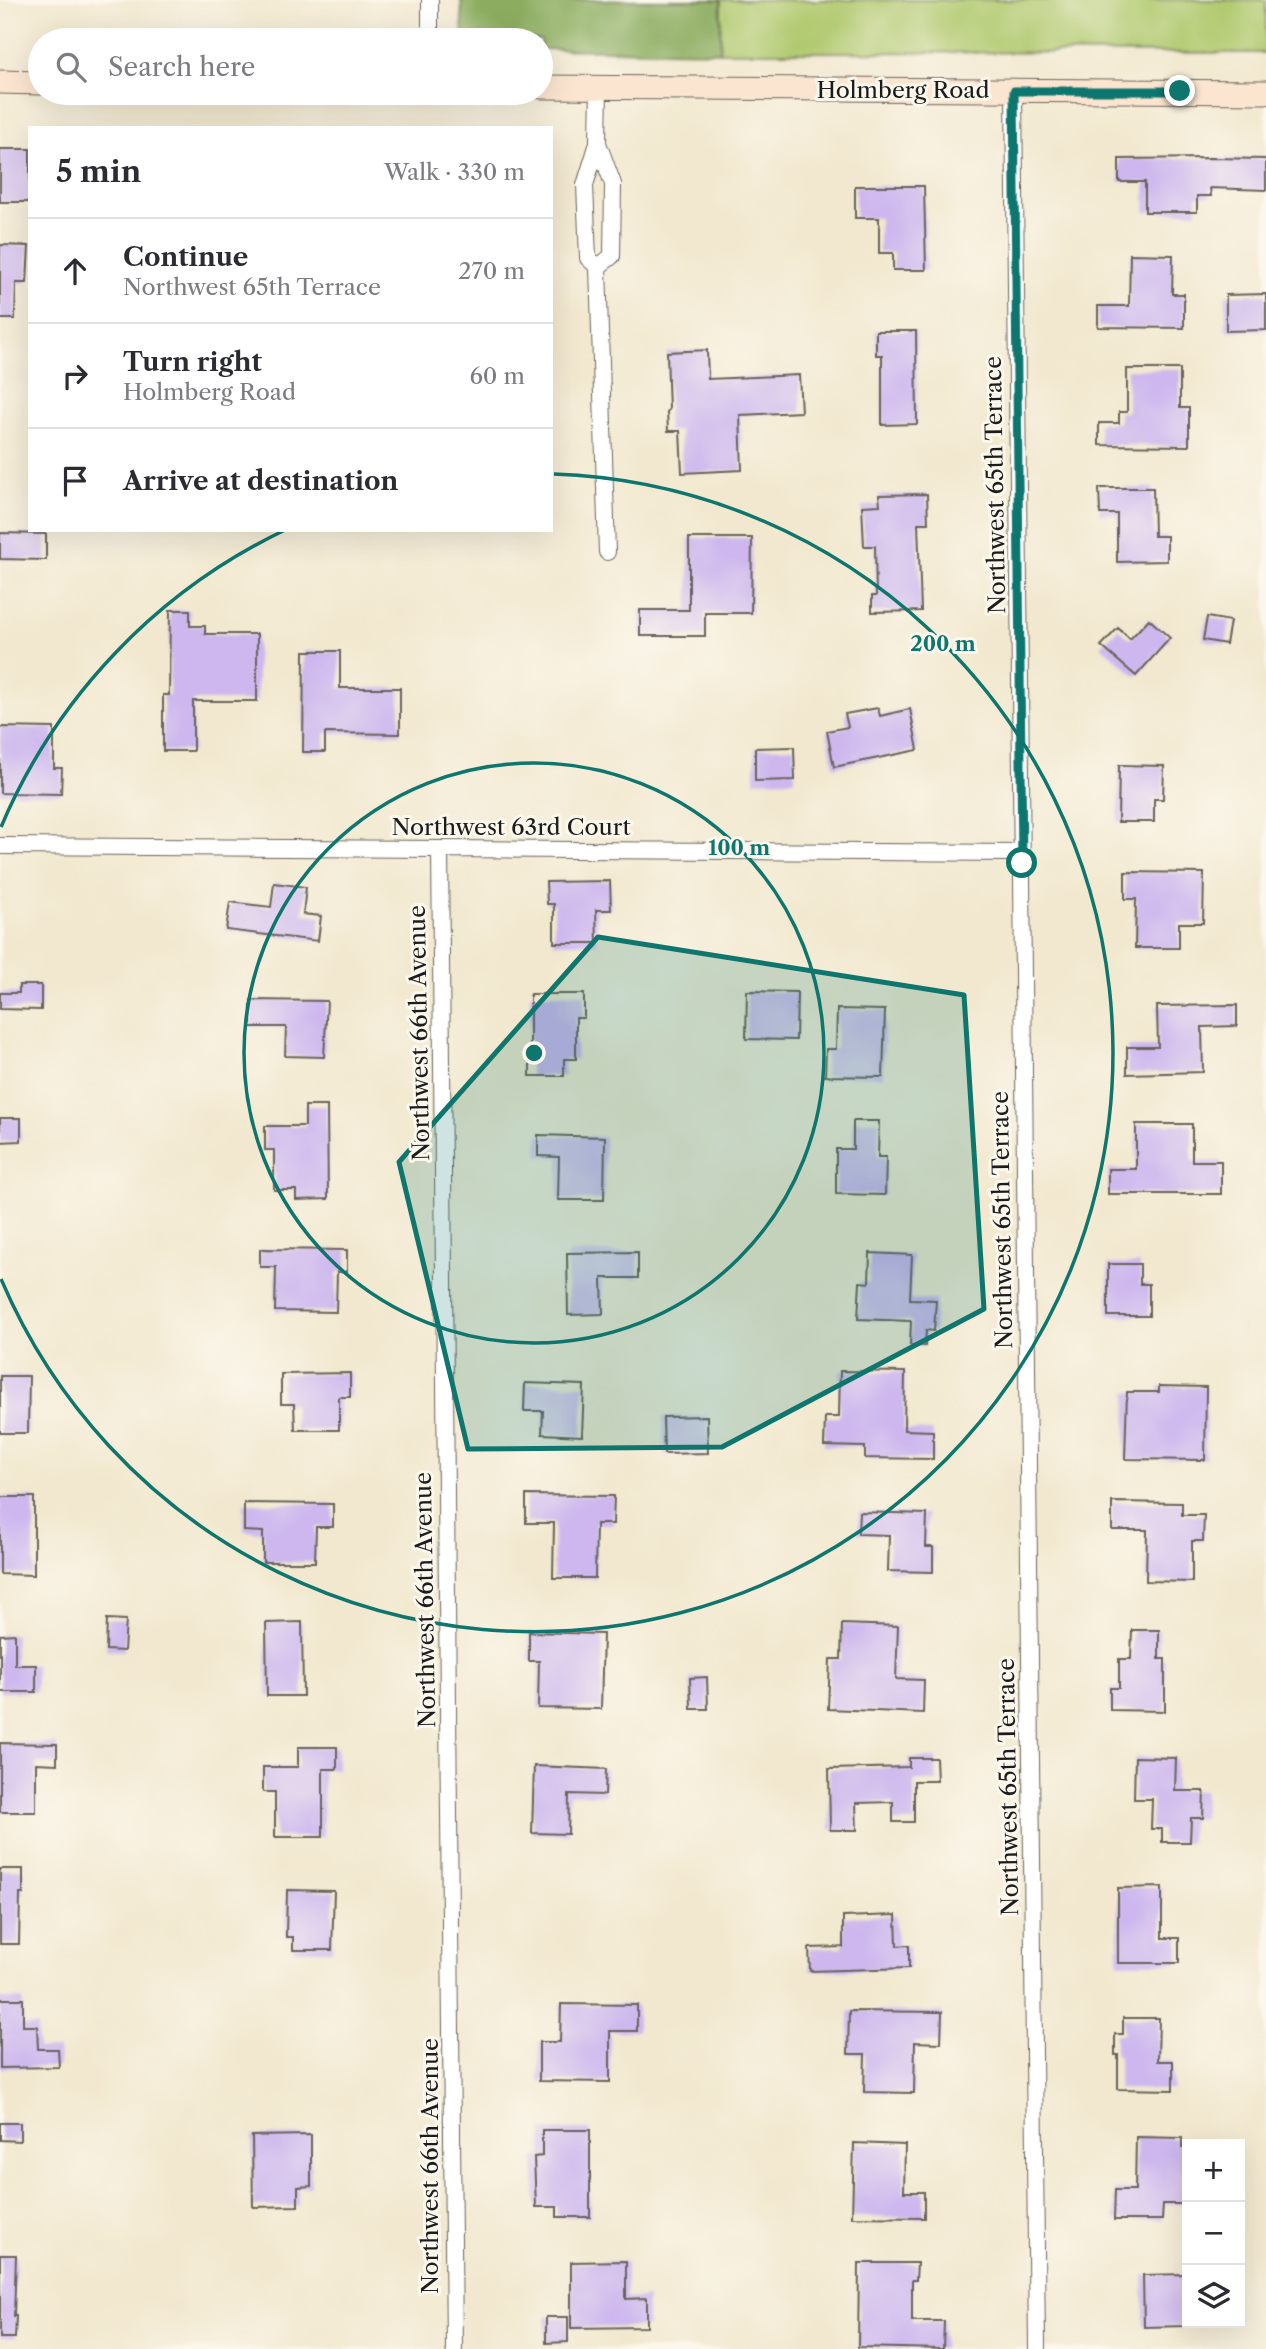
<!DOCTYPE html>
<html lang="en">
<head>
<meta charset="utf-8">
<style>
	body { margin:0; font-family:"Libre Caslon Text",serif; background:#f2f2f3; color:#2b2b33 }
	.controls { position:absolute; right:21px; bottom:21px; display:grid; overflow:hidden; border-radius:0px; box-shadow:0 7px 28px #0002 }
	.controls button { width:63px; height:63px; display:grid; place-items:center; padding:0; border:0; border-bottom:2px solid #e1e1e2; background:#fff; color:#2b2b33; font:35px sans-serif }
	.stop { position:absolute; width:21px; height:21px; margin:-16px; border:5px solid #0f766e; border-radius:50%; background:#fff }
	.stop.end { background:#0f766e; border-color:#fff; box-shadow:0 2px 7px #0008 }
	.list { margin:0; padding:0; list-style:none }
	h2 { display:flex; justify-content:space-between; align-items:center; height:91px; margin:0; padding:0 28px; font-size:30px }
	h2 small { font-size:23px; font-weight:400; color:#7c7c81 }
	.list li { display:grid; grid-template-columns:46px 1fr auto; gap:21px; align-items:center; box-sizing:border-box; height:105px; padding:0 28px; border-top:2px solid #e1e1e2 }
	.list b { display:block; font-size:26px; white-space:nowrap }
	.list p { margin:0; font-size:23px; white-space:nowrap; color:#7c7c81 }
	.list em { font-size:23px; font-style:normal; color:#7c7c81 }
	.icon { flex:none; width:38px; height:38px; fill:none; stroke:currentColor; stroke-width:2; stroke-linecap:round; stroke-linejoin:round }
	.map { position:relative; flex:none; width:1266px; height:2349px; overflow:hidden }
	.search { position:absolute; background:#fff; box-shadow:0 7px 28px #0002; left:28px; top:28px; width:525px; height:77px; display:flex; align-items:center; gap:18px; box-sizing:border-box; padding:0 24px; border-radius:38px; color:#7c7c81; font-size:26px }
	.panel { position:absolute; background:#fff; box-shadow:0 7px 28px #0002; left:28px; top:126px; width:525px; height:406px; border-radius:0px }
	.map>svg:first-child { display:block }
</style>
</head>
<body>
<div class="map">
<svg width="1266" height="2349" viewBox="0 0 1266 2349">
	<rect width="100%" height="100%" fill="#fbf7ec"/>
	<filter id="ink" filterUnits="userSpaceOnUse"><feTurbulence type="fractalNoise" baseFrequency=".0143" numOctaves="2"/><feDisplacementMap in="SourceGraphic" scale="14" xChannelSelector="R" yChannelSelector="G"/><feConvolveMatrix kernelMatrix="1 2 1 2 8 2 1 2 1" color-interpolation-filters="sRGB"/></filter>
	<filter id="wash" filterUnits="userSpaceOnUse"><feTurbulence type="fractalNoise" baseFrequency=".00686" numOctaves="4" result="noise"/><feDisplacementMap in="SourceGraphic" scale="28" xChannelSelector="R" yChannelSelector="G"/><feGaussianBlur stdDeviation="1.57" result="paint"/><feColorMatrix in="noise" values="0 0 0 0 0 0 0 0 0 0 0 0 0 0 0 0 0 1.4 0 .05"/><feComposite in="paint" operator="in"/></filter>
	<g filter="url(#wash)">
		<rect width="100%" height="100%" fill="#f2e8cf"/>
		<path fill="#b0c96e" stroke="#667245" stroke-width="2" d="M721,0H1266V53L720,52Z"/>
		<path fill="#8cad61" stroke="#54643e" stroke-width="2" d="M461,0H721L720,52L541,49V40H463Z"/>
		<g id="blocks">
			<path fill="#cdb7ee" d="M0,149H30V202H0Z
				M1210,158L1266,159V190L1210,188L1211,196H1197V212H1145V182H1119V159Z
				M855,186H924L926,270H893V253H879V218H855Z
				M0,245L29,246L27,283H16L15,319H0Z
				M1130,254L1173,255L1172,294H1184V328L1098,327V306H1129Z
				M1266,294V330L1226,331V295Z
				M876,331H916L917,424L882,425V355H876Z
				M707,350L708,379L799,375L801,412L740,415L742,470L682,473L680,431H668L667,411L669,410L667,352Z
				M1127,369H1180V408H1189V446L1099,445V423H1119V412H1127Z
				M1099,488H1153L1154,536H1167V561L1117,562V514H1100Z
				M927,494L928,523H918L921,611L872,612V596H876L875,546H864L862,506L880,505L879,495Z
				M0,533L46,534V560L0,559Z
				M689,538H752L751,613H705V636H640V610H689Z
				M170,610H190V626H205V634H257V701H193V751H163V695H169Z
				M1207,617L1230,621L1226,644L1203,640Z
				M1149,619L1170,638L1136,676L1101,646L1118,628L1130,639Z
				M304,651H340V688H400V734L325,733V752H303Z
				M878,708L880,716L910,709L918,750L834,767L827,731L848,727L845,714Z
				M0,727L54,728V768H62L61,794L0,793Z
				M794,747L795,780L755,781V748Z
				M1119,765L1164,766L1163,799H1154V822H1118Z
				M1125,872L1204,873L1203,923H1179V948H1135L1136,899H1125Z
				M610,881L611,910H596L597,943H554V904H547L546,882Z
				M274,883L306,887L303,914L321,916L318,941L226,930L230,902L271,907Z
				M19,985H41V1010L0,1009V993H19Z
				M747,991L797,992L796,1040L746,1039Z
				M530,994H584V1018H576V1059H564V1076H530Z
				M251,1000L327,1001L324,1057L285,1056L286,1027H251Z
				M1237,1005V1026L1202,1027L1203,1072L1127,1074V1047H1158L1157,1006Z
				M837,1009L885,1010L883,1077L825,1076L826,1049H836Z
				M305,1106H327L328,1199L296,1200V1190H274V1150H265V1126H305Z
				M0,1118H21V1141L0,1142Z
				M853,1121H879L878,1157H886L885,1195L836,1194V1149H853Z
				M1136,1124H1192V1161H1221V1194H1108V1169H1136Z
				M538,1135L605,1137L604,1200H558L559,1157L538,1156Z
				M260,1249L347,1250V1272H337L336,1312L275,1311L276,1267H260Z
				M638,1252V1278H602L603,1314L568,1315L567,1253Z
				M870,1253L912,1255L910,1299L936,1300L934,1331L926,1330L925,1346L910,1345L911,1321L858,1319L860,1282L869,1283Z
				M1108,1264H1140V1284H1149V1316H1108Z
				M840,1371L905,1372L904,1430L933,1431V1459L865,1458V1447L824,1446L825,1417H839Z
				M350,1373V1397H339V1430H295L294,1404H281V1374Z
				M0,1376H29L28,1433H0Z
				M525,1383L584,1385L582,1436L542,1434L543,1411H524Z
				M1159,1386L1206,1387L1205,1460L1125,1459L1127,1392H1159Z
				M707,1416L708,1453L664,1454L663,1417Z
				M526,1495L614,1496L613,1524H596L595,1578H553L554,1523H526Z
				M0,1497H34V1575L0,1574Z
				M1112,1502L1182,1503V1515H1204L1203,1541H1192V1582L1146,1581L1147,1530H1112Z
				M244,1503L333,1504V1527H316L315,1562H263V1532L244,1531Z
				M859,1512L927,1514L926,1547H933V1572L888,1571L889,1535L858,1534Z
				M107,1619L126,1620L124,1651L106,1650Z
				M302,1622L303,1696H267L266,1623Z
				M842,1624L898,1626L896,1679L924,1680L923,1713L828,1709L830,1659H841Z
				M1132,1630H1159V1659H1165V1711L1110,1710V1688H1119V1659H1131Z
				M529,1632L603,1634L601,1709L538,1708L539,1661H529Z
				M15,1634V1665H36V1692H0V1635Z
				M707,1677L708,1709H691L690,1678Z
				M0,1743L57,1744V1764L36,1763V1812H0Z
				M298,1747H337V1769H323V1837H275V1792H263V1767H298Z
				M1135,1757L1176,1758L1175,1791H1204L1203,1818H1191L1190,1842H1162V1829H1151L1152,1799H1134Z
				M909,1758H936L937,1781H914V1822H893V1802L856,1803L857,1830H830L829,1769L909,1767Z
				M534,1766L606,1769L605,1795L569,1794L568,1834L532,1833Z
				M0,1869H23V1894H20L19,1944H0Z
				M1162,1887V1938H1179V1963H1118V1888Z
				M287,1890L334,1891L332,1950H293V1937H286Z
				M896,1915L897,1946L909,1945V1968L810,1971L809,1948L843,1947V1917Z
				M0,1999H23V2026H37L38,2049H58L59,2067L0,2068Z
				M561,2004L637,2005V2031H610V2082L539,2081V2042H560Z
				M849,2011L942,2012L941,2043L915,2042L914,2093L864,2092L865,2054H848Z
				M1123,2018H1159L1158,2061H1173V2090L1118,2089V2055H1115V2034H1123Z
				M0,2123H20V2141L0,2140Z
				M542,2130H590V2217H557V2207H536L534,2157L542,2156Z
				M311,2135V2186L298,2187V2206L253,2207L252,2136Z
				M1136,2137L1182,2138V2148H1187V2204H1163L1162,2220H1114L1115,2190H1135Z
				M854,2143L905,2145L904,2192H924V2218L852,2217Z
				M0,2255H16L14,2316H16L15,2338H0Z
				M626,2261V2299L647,2298V2327L571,2328V2262Z
				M859,2263H917L916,2280H912V2321H944L943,2349L858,2347Z
				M1187,2274V2326L1144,2327L1143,2275Z
				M546,2317H568V2342L546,2343Z"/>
		</g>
	</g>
	<g filter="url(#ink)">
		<use href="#blocks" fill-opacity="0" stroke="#67635b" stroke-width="2"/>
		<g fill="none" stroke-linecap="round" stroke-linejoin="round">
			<defs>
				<path id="street" d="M430,0V40
					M599,87L598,143L585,185L588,258L598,267L607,552
					M1014,91L1037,2349
					M598,267L612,256L613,184L598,143
					M0,846L1021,853
					M440,850L454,2349"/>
				<path id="secondary" d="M0,82L40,83
					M541,87L1266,92"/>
			</defs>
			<use href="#street" stroke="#67635b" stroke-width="18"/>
			<use href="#secondary" stroke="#67635b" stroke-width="25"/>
			<use href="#street" stroke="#fff" stroke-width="16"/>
			<use href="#secondary" stroke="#fce5d0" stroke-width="23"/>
		</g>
	</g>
	<g fill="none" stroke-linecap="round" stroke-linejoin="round" filter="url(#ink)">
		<path stroke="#0f766e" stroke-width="9" d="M1022,863L1014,91H1180"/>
	</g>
	<path fill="#0f766e" fill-opacity="0.2" stroke="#0f766e" stroke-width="5" stroke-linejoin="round" d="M598,937L964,995L984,1309L722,1447L468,1449L399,1162Z"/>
	<g fill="none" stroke="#0f766e" stroke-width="3.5">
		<circle cx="534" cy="1053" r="290"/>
		<path d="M1 827A579 579 0 0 1 285 530M554 474A579 579 0 1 1 1 1279"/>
	</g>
	<g text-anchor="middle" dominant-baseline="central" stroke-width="6" stroke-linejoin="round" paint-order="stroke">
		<g font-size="23" fill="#1c1c1c" stroke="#fbf7ec">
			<text x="903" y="90">Holmberg Road</text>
			<text transform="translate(995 485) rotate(-91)">Northwest 65th Terrace</text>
			<text x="511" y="827">Northwest 63rd Court</text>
			<text transform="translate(419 1033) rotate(-91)">Northwest 66th Avenue</text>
			<text transform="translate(1002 1220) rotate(-91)">Northwest 65th Terrace</text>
			<text transform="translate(425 1600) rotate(-91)">Northwest 66th Avenue</text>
			<text transform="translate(1008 1787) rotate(-91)">Northwest 65th Terrace</text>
			<text transform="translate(430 2166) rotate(-90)">Northwest 66th Avenue</text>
		</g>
	</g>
	<circle cx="534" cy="1053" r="10" fill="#0f766e" stroke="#fbf7ec" stroke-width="3.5"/>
	<g font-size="21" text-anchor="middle" font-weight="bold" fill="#0f766e" stroke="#fbf7ec" stroke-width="6" stroke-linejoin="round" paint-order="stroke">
		<text x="943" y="651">200 m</text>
		<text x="739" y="855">100 m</text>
	</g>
</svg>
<div class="controls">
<button>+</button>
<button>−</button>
<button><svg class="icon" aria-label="layers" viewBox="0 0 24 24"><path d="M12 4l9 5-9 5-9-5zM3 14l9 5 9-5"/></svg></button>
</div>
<div class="stop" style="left:1022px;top:863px"></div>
<div class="stop end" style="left:1180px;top:91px"></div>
<div class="search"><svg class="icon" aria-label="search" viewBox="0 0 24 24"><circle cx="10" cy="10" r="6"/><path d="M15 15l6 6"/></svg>Search here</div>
<section class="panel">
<h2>5 min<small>Walk · 330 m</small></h2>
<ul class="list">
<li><svg class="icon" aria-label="ahead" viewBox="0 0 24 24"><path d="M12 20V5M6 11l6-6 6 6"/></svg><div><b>Continue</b><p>Northwest 65th Terrace</p></div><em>270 m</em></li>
<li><svg class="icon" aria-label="right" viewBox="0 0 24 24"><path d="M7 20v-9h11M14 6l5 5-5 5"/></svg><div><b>Turn right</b><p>Holmberg Road</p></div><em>60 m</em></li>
<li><svg class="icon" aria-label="arrive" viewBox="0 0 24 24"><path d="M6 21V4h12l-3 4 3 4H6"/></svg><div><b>Arrive at destination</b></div></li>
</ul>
</section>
</div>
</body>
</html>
